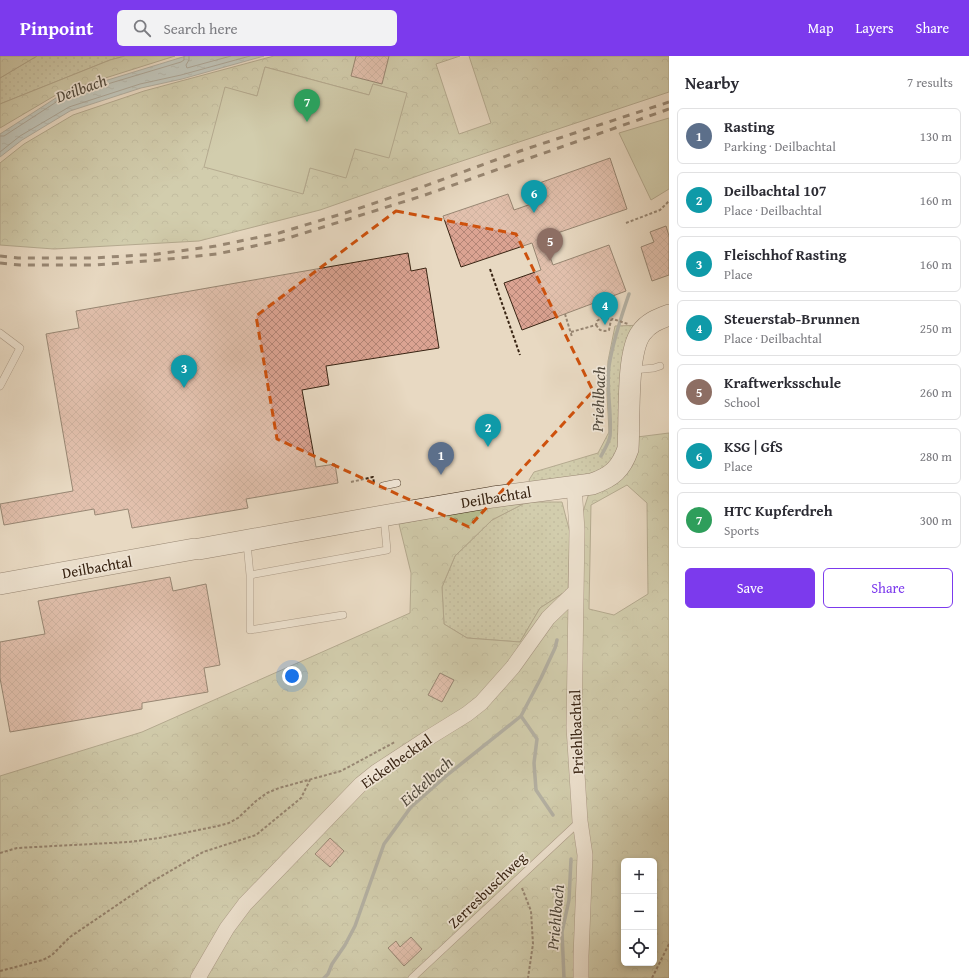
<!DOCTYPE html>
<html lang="en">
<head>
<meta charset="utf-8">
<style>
	body { margin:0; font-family:"Gentium Book Plus",serif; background:#f2f2f3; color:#2b2b33 }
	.controls { position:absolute; right:12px; bottom:12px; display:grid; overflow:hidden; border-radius:6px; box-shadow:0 2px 6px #0003 }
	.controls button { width:36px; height:36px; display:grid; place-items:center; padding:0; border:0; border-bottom:1px solid #e1e1e2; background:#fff; color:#2b2b33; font:20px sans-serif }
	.you { position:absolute; left:292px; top:620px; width:14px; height:14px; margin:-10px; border:3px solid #fff; border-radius:50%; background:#1a73e8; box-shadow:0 0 0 6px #1a73e833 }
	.badge { display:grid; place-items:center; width:26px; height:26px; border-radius:50%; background:#7c3aed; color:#fff; font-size:13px; font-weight:700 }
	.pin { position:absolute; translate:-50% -33px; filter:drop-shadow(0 1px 2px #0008) }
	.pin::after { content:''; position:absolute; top:21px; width:14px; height:12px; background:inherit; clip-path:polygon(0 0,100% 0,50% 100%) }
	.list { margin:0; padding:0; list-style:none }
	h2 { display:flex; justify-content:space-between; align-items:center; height:52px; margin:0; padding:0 16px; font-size:17px }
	h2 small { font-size:13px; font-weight:400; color:#7c7c81 }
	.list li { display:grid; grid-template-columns:26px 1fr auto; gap:12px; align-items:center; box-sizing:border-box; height:56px; margin:0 8px 8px; padding:0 8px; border:1px solid #e1e1e2; border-radius:6px }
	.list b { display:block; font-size:15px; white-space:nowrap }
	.list p { margin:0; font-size:13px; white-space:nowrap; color:#7c7c81 }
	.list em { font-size:13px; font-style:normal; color:#7c7c81 }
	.actions { display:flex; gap:8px; padding:12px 16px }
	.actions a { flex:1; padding:9px 0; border:1px solid #7c3aed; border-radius:6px; text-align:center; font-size:14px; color:#7c3aed }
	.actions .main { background:#7c3aed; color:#fff }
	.icon { flex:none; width:22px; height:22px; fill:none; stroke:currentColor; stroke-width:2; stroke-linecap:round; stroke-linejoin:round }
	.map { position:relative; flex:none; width:669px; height:922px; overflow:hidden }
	header { display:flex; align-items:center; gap:24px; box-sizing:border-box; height:56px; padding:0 20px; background:#7c3aed; color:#fff }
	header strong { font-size:19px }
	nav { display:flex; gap:22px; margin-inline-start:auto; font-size:14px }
	.search { width:280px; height:36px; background:#f2f2f3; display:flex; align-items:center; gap:10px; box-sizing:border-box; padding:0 14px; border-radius:6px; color:#7c7c81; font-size:15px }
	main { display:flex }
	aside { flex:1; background:#fff }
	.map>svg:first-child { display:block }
</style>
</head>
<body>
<header>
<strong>Pinpoint</strong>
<div class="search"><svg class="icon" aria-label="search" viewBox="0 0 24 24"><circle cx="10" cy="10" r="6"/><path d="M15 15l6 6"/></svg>Search here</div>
<nav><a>Map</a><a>Layers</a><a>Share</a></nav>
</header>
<main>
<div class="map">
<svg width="669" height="922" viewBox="0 0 669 922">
	<defs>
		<pattern id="grass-dots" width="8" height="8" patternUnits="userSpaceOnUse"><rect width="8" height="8" fill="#b8bf92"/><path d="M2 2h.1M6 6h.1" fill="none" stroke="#979b76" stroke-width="1.8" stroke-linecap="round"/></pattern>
		<pattern id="forest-crowns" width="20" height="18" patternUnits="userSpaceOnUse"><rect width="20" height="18" fill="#b8bf92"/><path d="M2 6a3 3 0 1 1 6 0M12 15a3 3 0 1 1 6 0" fill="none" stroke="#979b76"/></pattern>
		<pattern id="water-ripples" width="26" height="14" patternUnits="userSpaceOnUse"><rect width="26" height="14" fill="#9ab8bc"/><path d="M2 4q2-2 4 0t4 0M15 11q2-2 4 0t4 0" fill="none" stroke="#7f9598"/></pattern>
		<pattern id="building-cross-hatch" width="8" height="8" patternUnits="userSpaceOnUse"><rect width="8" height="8" fill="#dba392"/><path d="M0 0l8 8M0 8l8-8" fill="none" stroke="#b38576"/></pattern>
	</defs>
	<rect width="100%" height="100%" fill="#e8d9c2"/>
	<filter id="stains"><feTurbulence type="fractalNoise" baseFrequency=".005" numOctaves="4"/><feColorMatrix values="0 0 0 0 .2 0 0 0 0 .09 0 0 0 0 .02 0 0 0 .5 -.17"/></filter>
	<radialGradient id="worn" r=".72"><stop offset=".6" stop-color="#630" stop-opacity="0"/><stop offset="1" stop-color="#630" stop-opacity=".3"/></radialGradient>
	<path fill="url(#grass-dots)" stroke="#787252" d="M37,0H125L110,4L0,48V22Z
		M645,269L627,380L604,421L532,432L529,424L534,416L598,397L609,376L607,338L608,305L615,270Z
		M533,446H562L570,477L568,534L540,552L520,586L467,582L444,568L442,531L455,500L492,464L523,448Z"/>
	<path fill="url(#forest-crowns)" stroke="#787252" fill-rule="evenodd" d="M0,0H37L0,22Z
		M125,0H175L61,36L0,72V48L110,4Z
		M274,0H460L436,8L459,78L491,67L469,0H669V36L426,117L320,154L199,185L54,193L0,189V107L24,88L73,59L144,35ZM265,11L369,39L373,28L406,37L354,92L310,112L303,138L225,32L257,40Z
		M669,377V922H0V720L142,676L410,557L411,517L399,468L490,451L523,448L492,464L455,500L442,531L444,568L467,582L520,586L540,552L568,534L579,535L582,459L589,437L637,381ZM627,429L647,447L648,538L614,559L589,553L591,449ZM624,805H654V907H624Z"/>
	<path fill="#b8bf92" stroke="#787252" d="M265,11L369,39L373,28L407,37L389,102L355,93L346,122L310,112L303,138L204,111L225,31L257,40Z
		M669,62V133L651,144L619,77Z"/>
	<path fill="url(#water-ripples)" stroke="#737d78" d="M186,0H264L182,23L141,32L70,55L22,84L0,101V78L62,38Z"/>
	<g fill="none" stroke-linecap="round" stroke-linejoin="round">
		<path stroke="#696e68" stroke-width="1" d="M189,0V4L186,9L187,12L231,0
			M0,80H4L64,41L181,6L184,4V0
			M0,96L20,80L69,51L140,28L181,19L250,0"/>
		<path stroke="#737d78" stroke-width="3.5" d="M601,400C604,394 609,387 610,380C612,357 606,333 609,310C613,285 621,261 629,238
			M521,660L537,683L534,707L536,734L553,759
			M324,922L328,918L332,908L345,889L355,870L384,788L411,751L446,720L521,660L541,622L555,592L557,584
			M564,922L562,876L569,844L571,803"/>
	</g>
	<path fill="url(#building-cross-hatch)" stroke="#382413" d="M356,0H389L382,28L351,20Z
		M610,102L627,153L543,182L553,209L609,189L626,235L522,274L504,227L541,214L532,187L461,211L443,160L508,138L514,154L534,147L528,131Z
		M666,170L669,180V219L652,225L641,191L654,186L650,176Z
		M408,197L411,215L426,212L439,292L326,310L329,329L302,334L316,411L335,408L338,427L246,443L248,452L132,472L128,453L95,459L94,453L4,469L0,448L73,435L46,278L79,272L76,255Z
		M170,521L173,535L206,528L220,609L204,612L208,636L142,647V653L10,676L0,622V586L45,578L38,545Z
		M440,617L454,624L442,646L428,639Z
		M330,782L344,795L330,811L315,798Z
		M411,881L422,893L404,910L388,892L396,885L400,891Z"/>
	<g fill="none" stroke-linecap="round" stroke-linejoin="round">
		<defs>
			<path id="lane" d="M0,277L20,292L0,330
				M633,314L654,312L660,310
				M383,430L397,427
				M247,487L250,519V574L343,559
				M250,519L387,494L384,462
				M412,922L580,765"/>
			<path id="street" d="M574,430L577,474L574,671L580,765L585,799L581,900V922
				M198,922L227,872L245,848L361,728L376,716L425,684L467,658L481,647L513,611L548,562L575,536"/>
			<path id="secondary" d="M199,493L388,459L493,441L592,428C612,421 621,413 628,393C630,365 626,297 641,277C648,267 658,263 669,259
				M0,528L194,493"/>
		</defs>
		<use href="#lane" stroke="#64513f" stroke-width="8"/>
		<use href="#street" stroke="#64513f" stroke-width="16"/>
		<use href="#secondary" stroke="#382413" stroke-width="22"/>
		<path stroke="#382413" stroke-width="2" stroke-dasharray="3 2" stroke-linecap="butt" d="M626,167L660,154L669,145
			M490,213L520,299
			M565,258L572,281
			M596,269L600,274L605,275L609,274L611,264
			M571,276L596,269L597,265L601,262H607L611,264L613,263L628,268
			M351,426L373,421L374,427
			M0,797L17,792L129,786L159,782L218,770L229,767L238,762L256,745L267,737L279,732L341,715L395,686
			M522,832L531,855L533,888L528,922
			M0,915L43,904L52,899L70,881L148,828L203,796L256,779L301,742L310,724
			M652,922L669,888"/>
		<use href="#lane" stroke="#f0e6d7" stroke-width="7"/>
		<use href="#street" stroke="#f0e6d7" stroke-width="15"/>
		<use href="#secondary" stroke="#f0e6d7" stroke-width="21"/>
		<path stroke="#382413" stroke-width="3" stroke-dasharray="7 7" stroke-linecap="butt" d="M0,200L18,202H94L157,198L216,190L279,177L348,156L422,131L520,95L669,46
			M0,207L20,209H95L159,204L217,198L282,184L425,139L669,53"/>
	</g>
	<path d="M0 0H669V922H0ZM396,155L516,178L593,335L469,471L277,383L256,260Z" fill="#e8d9c2" fill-opacity=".55" fill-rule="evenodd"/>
	<path fill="none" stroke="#ce510d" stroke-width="3" stroke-dasharray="8 5" stroke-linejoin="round" d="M396,155L516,178L593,335L469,471L277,383L256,260Z"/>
	<g text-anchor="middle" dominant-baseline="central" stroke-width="3.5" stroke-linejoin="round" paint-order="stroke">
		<g font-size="15" fill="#382413" stroke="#f0e6d7">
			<text transform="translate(496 441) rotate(-9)">Deilbachtal</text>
			<text transform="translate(97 511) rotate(-10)">Deilbachtal</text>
			<text transform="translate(576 676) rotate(-92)">Priehlbachtal</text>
			<text transform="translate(396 705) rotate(-35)">Eickelbecktal</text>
			<text transform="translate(487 834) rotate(-44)">Zerresbuschweg</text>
		</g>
		<g font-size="16" font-style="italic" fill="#50493d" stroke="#f0e6d7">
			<text transform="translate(81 32) rotate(-20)">Deilbach</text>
			<text transform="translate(598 343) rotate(-88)">Priehlbach</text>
			<text transform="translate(426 725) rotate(-42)">Eickelbach</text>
			<text transform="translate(555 861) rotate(-85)">Priehlbach</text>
		</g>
	</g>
	<rect width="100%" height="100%" filter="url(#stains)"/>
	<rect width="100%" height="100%" fill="url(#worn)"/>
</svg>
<div class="controls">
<button>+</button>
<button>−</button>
<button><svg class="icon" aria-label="locate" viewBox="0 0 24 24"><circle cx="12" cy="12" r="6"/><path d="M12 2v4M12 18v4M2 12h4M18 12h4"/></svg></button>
</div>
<div class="you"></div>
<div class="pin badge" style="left:441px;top:419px;background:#5c6f8a">1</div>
<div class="pin badge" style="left:488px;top:391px;background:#0f9aa8">2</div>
<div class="pin badge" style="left:184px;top:332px;background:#0f9aa8">3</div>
<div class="pin badge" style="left:605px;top:269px;background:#0f9aa8">4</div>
<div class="pin badge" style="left:550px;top:205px;background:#8d6e63">5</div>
<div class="pin badge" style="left:534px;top:157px;background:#0f9aa8">6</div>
<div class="pin badge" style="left:307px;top:66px;background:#2e9e5b">7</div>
</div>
<aside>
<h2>Nearby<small>7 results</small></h2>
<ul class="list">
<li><span class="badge" style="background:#5c6f8a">1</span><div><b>Rasting</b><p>Parking · Deilbachtal</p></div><em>130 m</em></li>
<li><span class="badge" style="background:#0f9aa8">2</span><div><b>Deilbachtal 107</b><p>Place · Deilbachtal</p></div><em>160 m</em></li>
<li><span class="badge" style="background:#0f9aa8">3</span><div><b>Fleischhof Rasting</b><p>Place</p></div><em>160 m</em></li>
<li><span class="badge" style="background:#0f9aa8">4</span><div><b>Steuerstab-Brunnen</b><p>Place · Deilbachtal</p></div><em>250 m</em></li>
<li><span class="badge" style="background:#8d6e63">5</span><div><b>Kraftwerksschule</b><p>School</p></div><em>260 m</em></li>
<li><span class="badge" style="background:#0f9aa8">6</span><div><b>KSG | GfS</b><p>Place</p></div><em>280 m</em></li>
<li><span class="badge" style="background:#2e9e5b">7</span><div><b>HTC Kupferdreh</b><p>Sports</p></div><em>300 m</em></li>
</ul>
<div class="actions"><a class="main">Save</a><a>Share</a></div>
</aside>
</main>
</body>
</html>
